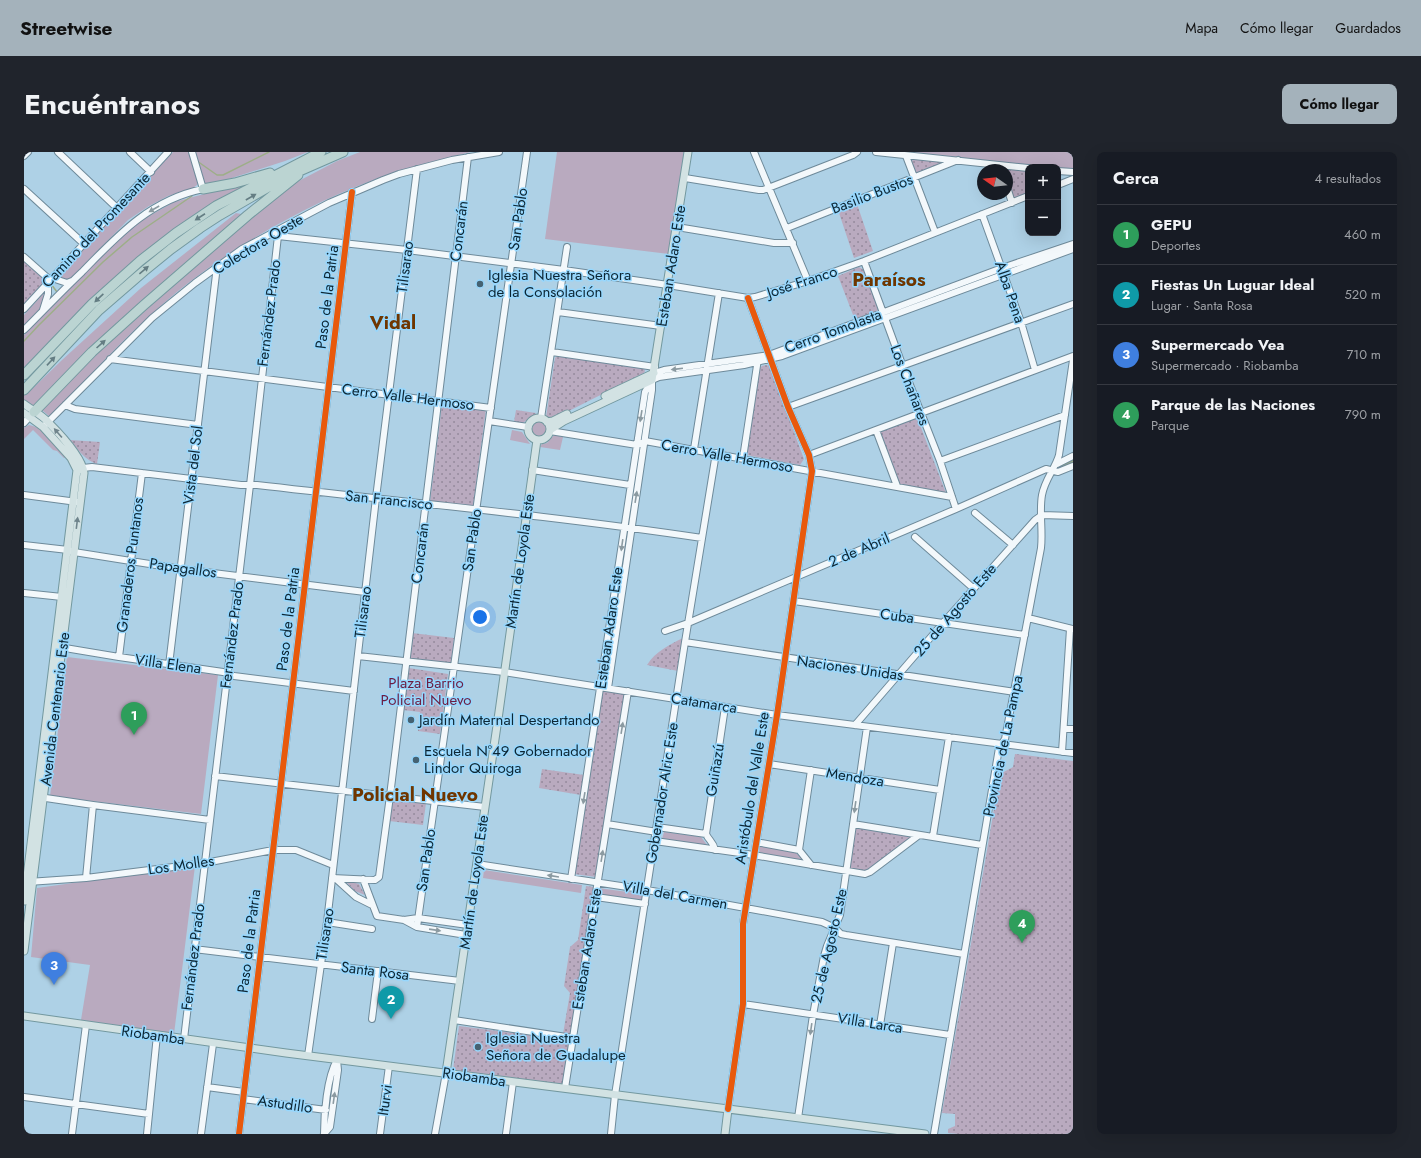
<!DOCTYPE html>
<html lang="es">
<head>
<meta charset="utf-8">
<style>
	body { margin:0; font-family:Jost,sans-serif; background:#20242c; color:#f1f3f6 }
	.controls { position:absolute; right:12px; top:12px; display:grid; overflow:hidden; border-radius:8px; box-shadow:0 4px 16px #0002 }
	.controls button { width:36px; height:36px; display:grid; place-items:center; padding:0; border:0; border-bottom:1px solid #363941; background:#171b24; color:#f1f3f6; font:20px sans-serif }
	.compass { position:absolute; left:953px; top:12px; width:36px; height:36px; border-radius:50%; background:#171b24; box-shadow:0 4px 16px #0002; rotate:284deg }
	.you { position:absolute; left:456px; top:465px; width:14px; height:14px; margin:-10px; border:3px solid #fff; border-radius:50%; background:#1a73e8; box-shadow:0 0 0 6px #1a73e833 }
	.badge { display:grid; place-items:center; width:26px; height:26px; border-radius:50%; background:#a4b2bb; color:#fff; font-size:13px; font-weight:700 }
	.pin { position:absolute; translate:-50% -33px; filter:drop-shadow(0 1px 2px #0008) }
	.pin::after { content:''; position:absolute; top:21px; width:14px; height:12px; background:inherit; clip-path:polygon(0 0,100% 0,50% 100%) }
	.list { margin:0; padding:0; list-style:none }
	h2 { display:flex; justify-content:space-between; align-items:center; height:52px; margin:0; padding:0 16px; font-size:17px }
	h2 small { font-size:13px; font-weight:400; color:#9ea1a6 }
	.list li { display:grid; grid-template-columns:26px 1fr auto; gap:12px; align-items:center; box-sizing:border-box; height:60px; padding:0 16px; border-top:1px solid #363941 }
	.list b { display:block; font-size:15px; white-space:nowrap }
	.list p { margin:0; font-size:13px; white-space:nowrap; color:#9ea1a6 }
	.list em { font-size:13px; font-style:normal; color:#9ea1a6 }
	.map { position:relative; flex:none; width:1049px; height:982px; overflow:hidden; border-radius:8px }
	header { display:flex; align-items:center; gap:24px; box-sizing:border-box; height:56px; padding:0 20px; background:#a4b2bb; color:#111 }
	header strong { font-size:19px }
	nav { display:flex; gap:22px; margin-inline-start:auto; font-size:14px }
	.intro { display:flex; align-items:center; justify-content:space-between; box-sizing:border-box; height:96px; padding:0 24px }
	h1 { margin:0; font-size:28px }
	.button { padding:10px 18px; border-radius:8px; background:#a4b2bb; color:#111; font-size:14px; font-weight:700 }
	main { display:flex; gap:24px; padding:0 24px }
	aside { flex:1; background:#171b24; border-radius:8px; box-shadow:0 4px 16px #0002 }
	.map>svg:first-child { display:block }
</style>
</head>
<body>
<header>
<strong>Streetwise</strong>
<nav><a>Mapa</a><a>Cómo llegar</a><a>Guardados</a></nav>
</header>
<div class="intro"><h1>Encuéntranos</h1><a class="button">Cómo llegar</a></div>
<main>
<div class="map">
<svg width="1049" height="982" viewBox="0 0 1049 982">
	<defs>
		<pattern id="park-dots" width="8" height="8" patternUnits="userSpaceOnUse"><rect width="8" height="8" fill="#b9aabf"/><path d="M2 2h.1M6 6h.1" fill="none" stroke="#958a9c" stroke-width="1.8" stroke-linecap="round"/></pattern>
	</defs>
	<rect width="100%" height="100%" fill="#aed1e6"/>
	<path fill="#b9aabf" d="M149,0H166L174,29L173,33L169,36L144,44L125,54L104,68L45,128L42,129L35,126V122Z
		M171,0H284L261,9L186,33L181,32L180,30Z
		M336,0H447C420,7 392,13 366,22C289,48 200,98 139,152C98,187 64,227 25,264L18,258L80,195L209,81L269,32L313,9Z
		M533,0H660L645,102L521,87Z
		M871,0H1049V18L1034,17V15H1018Z
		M244,25L191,51L82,134L52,162L0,217V183L84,96L111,72L150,50Z
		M212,61L217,62V65L11,253H6L0,248V240L3,242L38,208L117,136Z
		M20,141H23L19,154L0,174V163Z
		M507 277a8 8 0 1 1 16 0a8 8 0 1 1-16 0Z
		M5,273C22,276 32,292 42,305L40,306L33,299L29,298L9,278L0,287V276Z
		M488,278L498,280L506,292L486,288Z
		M530,283L539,285L536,298L516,295L518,292L523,291Z
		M615,299H617L606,371L604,370Z
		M601,380L605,381L583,532L579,531Z
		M43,505L194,523L177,662L26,644Z
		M640,680L677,685L684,694L638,687Z
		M736,693L771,700L782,711L735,702Z
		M171,714L150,882L57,868L66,813L7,805L13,736Z
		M460,718L558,733L557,741L459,726Z
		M574,736L619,742L617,750L573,743Z"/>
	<path fill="url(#park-dots)" d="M889,7L917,10V13L893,21L890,19L887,11Z
		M985,17L1004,19V42C1000,43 995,46 991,45C984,43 984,23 982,18Z
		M833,52L849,99L830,106L814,58Z
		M0,108L19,126C20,137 7,146 0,154Z
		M835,115L840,118L854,156L853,160L831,168L814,124Z
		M533,204L620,217L621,219L620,221L529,267L525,268L522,265L531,206Z
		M742,213L745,214L746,216L780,307L776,313L723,303L735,217L738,214Z
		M418,252L462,257L449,355L406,350Z
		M492,258L512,261C508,266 503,267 499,271L490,270Z
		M893,265L922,341L875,333L856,280Z
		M46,288L76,290L73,312C61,308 54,298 46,288Z
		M388,481L430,486L427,511L385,506Z
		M659,486L654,519L623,513C632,499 645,493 659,486Z
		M385,516L424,522L416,582L394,579L396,560L379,558Z
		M579,539L601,542L572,725L550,722Z
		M991,602L1049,609V982H934L924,981V977L931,974V962L918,961L976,622L989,615Z
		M518,617L560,623L557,643L515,636Z
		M368,647L402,651L399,673L365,669Z
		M831,676L888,685L841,721L825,717Z
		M320,728L335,732L341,743L331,739Z
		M562,734L570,735L547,883L539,882L546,841L540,834L546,795L554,788Z
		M435,874L546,888L540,935L446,922L429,918Z"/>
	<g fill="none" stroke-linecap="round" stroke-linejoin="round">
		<path stroke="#9dae88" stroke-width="1.5" d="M173,9L193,23H199L245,0
			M27,132L33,140
			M0,189L15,173L79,110L108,85L168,44"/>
		<path stroke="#9dae88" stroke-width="5.5" d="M1033,316L1049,309"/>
		<defs>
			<path id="minor" d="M34,0L93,56
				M106,0L127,20
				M730,0L784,129
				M852,0L1004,16
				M0,4L4,0
				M882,4L911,80
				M1034,19L1049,20
				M661,26L735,38H739L829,3L833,0
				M1034,33L1049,27
				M983,35L988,51
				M0,37L60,92
				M958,62L997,170L1011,218
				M653,75L750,91H769
				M763,76L934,8
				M254,84L383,98L540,118L644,133L724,146L731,145L784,129L840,109L1004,44
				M0,105L26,128
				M840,109L879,215L916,309L932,357
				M28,126L43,131L48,129
				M0,157L144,0
				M19,158L24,142V130
				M534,160L637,174
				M0,178C19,159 38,139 58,120C94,83 126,48 179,37L168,0
				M528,200L631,215
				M86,207L467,256
				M630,221L640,218L745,203L978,116L1049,92
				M628,228L635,225L720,213L758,204L1049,97
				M41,253L51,257L174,273
				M764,255L1049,152
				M517,266L543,95
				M465,269L504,275
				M0,271L8,262
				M21,273L128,166L171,131L218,97L305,51L359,28L375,22L428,8L475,0
				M852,278L873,334
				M526,279L613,293L621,289L928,345
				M670,297L695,141
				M785,303L1049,204
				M719,306L734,207
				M916,309L1041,263
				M1033,312L1049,304
				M55,318L59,316L68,315L217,333H233C381,350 530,364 678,386
				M508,318L606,333
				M0,343L53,350
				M951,361L989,393
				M1018,363L1049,364
				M891,385L949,436
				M0,393L44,398L50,400L157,417L341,440
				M0,441L38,445
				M770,449L1001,483
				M1004,466L1049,477
				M641,479L664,471L932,357L1022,317L1034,320L1049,314
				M661,490L991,540
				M35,495L95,505L199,520L210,524L330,539
				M334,504L480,520L753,563L1049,601
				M95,505L118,321
				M145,513L193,114
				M584,536L628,238V229
				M831,573L919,471L1011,368L1018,363
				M1040,577H1049
				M1038,600L1046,477
				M745,612L916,638
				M191,624L461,655
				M15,645L69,653L186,668
				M583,672L633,680
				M829,672L958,693
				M633,675L682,682C685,689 689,689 691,698
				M682,682L701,555
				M909,684L925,585
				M631,689L723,702L841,722L846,720L895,683
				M732,690L775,698L787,713
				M775,698L787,618
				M453,712L623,738L798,770L811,776L817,782L822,783L940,802
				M62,726L69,653
				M308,726L351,728L355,725L366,644L444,5
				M311,726L332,745L348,753
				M339,727L353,764L380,768L394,766L444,773
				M547,727L621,240L628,228
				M4,730L62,726L181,711L249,698H272L309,713
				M572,745L621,752
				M380,768L393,775L442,783
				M303,770L348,777
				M393,775L503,0
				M170,797L436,829
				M719,852L926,883
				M348,867L354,819
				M430,868L549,886
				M856,873L869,791
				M160,887L226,333L254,84L253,79
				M284,904L303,770L352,346L393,17
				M183,935L220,940
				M541,936L604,539
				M0,945L125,962
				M219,947L302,958
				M704,957L719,852V772L753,563L788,319L785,303L764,255L724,146
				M774,966L789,863L800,804L803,794L816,763L843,575
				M48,982L62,873
				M123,982L133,883
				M177,982L189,892
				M215,982L328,40
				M300,982L306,975L314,918L313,908
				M300,982C300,962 303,925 313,908
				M356,982L365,914
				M411,982L422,921
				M482,982L489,930
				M587,982L591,943L661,490L692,301
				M910,982L975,596L981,587L1017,396C1019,378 1015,360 1018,343C1021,327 1031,317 1035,303L1049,208"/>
			<path id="major" d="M581,244L630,221
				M0,252C8,258 18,263 25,271C36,282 58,306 60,321L0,799
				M0,261L19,275L47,306L53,318L0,749
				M504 277a11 11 0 1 1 22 0a11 11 0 1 1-22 0Z
				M523,270L529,269L543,262
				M526,278L540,269L628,228L664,0
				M0,864L262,901L901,982
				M422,921L475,560L513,288
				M701,982L704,957"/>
			<path id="highway" d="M179,37L211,31L246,21
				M0,223L68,152L116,109L152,81L192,54L297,0
				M0,238L75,158L120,119L147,97L176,76L196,63L262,25L319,0
				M10,260L68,200L120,153L224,63L274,23"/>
		</defs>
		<use href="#minor" stroke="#6e8a9a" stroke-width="8"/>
		<use href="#major" stroke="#73989f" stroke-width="9"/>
		<use href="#highway" stroke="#73989f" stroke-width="11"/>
		<use href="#minor" stroke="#f3f8fb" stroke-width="6"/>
		<use href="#major" stroke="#d2e2e3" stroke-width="7"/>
		<use href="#highway" stroke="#bbd4d2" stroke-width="9"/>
		<defs>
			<path id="cycleway" d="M704,957L719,852V772L753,563L788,319L785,303L764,255L724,146
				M215,982L328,40"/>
		</defs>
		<use href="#cycleway" stroke="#97d7fd" stroke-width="8"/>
		<use href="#cycleway" stroke="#e8590c" stroke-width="6"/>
	</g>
	<defs><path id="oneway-solid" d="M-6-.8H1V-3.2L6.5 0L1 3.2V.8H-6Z"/></defs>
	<g fill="#647d83">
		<use href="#oneway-solid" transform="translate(227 45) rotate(-30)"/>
		<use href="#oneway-solid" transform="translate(176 65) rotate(147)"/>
		<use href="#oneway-solid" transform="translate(120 118) rotate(-40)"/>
		<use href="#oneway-solid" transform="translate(75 146) rotate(137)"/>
		<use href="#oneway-solid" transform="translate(77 192) rotate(-42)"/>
		<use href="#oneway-solid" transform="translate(27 209) rotate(-47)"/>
	</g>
	<g fill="#8b9aa1">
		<use href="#oneway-solid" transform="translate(130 57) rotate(150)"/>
		<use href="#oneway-solid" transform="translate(653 217) rotate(173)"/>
		<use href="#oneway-solid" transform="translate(617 264) rotate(99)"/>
		<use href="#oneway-solid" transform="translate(612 345) rotate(-81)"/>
		<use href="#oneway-solid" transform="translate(598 393) rotate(98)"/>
		<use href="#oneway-solid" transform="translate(598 576) rotate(-81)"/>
		<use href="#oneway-solid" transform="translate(560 646) rotate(99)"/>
		<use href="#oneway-solid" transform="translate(831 655) rotate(98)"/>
		<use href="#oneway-solid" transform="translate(578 704) rotate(-81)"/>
		<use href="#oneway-solid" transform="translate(529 724) rotate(-171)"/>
		<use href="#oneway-solid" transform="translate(411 778) rotate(8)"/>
		<use href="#oneway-solid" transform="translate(787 877) rotate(98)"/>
		<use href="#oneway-solid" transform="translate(310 946) rotate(-82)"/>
	</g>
	<g fill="#6f848c">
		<use href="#oneway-solid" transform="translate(34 281) rotate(-131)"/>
		<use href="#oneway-solid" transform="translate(53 371) rotate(-83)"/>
	</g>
	<g fill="#456272" stroke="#97d7fd" stroke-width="1.5">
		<circle cx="456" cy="132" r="4"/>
		<circle cx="387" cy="568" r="4"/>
		<circle cx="392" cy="608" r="4"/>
		<circle cx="454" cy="895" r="4"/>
	</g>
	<g text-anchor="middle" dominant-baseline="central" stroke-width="3" stroke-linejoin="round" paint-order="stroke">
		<g font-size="15" fill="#0c2634" stroke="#97d7fd">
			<text transform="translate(848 42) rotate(-21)">Basilio Bustos</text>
			<text transform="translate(494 67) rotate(-82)">San Pablo</text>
			<text transform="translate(72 78) rotate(-47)">Camino del Promesante</text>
			<text transform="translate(435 79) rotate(-83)">Concarán</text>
			<text transform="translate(234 92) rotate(-31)">Colectora Oeste</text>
			<text transform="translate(647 114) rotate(-81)">Esteban Adaro Este</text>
			<text transform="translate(381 115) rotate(-83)">Tilisarao</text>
			<text transform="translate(778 130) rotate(-18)">José Franco</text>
			<text transform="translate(986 140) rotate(71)">Alba Pena</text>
			<text transform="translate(303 145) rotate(-83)">Paso de la Patria</text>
			<text transform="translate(245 161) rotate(-83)">Fernández Prado</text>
			<text transform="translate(809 179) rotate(-20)">Cerro Tomolasta</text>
			<text transform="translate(886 233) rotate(69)">Los Chañares</text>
			<text transform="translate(384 245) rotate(7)">Cerro Valle Hermoso</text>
			<text transform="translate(703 304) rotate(10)">Cerro Valle Hermoso</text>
			<text transform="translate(169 313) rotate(-83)">Vista del Sol</text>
			<text transform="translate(365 348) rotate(6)">San Francisco</text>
			<text transform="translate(448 388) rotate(-82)">San Pablo</text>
			<text transform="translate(835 398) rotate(-23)">2 de Abril</text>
			<text transform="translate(396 401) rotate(-83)">Concarán</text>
			<text transform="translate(496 409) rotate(-82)">Martín de Loyola Este</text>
			<text transform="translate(106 413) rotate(-83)">Granaderos Puntanos</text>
			<text transform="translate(159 416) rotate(8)">Papagallos</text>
			<text transform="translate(931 458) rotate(-49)">25 de Agosto Este</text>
			<text transform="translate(339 460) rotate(-83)">Tilisarao</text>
			<text transform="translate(873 464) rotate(8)">Cuba</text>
			<text transform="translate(264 467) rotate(-83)">Paso de la Patria</text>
			<text transform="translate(585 476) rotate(-82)">Esteban Adaro Este</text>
			<text transform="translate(208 483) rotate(-83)">Fernández Prado</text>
			<text transform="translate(144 512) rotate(8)">Villa Elena</text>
			<text transform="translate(826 516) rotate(8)">Naciones Unidas</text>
			<text transform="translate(680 551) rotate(9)">Catamarca</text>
			<text transform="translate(31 557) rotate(-83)">Avenida Centenario Este</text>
			<text transform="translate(979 594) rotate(-78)">Provincia de La Pampa</text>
			<text transform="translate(691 618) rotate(-81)">Guiñazú</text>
			<text transform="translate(831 625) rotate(9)">Mendoza</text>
			<text transform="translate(728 636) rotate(-81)">Aristóbulo del Valle Este</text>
			<text transform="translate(638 641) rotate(-81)">Gobernador Alric Este</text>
			<text transform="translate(402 708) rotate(-82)">San Pablo</text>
			<text transform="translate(157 713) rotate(-8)">Los Molles</text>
			<text transform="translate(450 730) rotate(-82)">Martín de Loyola Este</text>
			<text transform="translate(651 743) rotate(10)">Villa del Carmen</text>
			<text transform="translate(301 782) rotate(-82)">Tilisarao</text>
			<text transform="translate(225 789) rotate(-83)">Paso de la Patria</text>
			<text transform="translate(805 794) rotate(-77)">25 de Agosto Este</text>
			<text transform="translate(563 797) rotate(-81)">Esteban Adaro Este</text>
			<text transform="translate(169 805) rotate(-83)">Fernández Prado</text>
			<text transform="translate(351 819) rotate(7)">Santa Rosa</text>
			<text transform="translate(846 871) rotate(9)">Villa Larca</text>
			<text transform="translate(129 883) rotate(8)">Riobamba</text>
			<text transform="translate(450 925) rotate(8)">Riobamba</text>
			<text transform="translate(361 948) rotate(-82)">Iturvi</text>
			<text transform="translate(261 952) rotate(8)">Astudillo</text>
		</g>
		<g font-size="15" fill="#0c2634" stroke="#97d7fd" text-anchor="start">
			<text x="464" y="123">Iglesia Nuestra Señora<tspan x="464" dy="17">de la Consolación</tspan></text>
			<text x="395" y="568">Jardín Maternal Despertando</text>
			<text x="400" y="599">Escuela N°49 Gobernador<tspan x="400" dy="17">Lindor Quiroga</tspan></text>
			<text x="462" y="886">Iglesia Nuestra<tspan x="462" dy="17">Señora de Guadalupe</tspan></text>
		</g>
		<g font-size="15" fill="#6c1d42" stroke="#97d7fd">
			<text x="402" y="531">Plaza Barrio<tspan x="402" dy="17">Policial Nuevo</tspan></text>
		</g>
		<g font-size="19" font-weight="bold" fill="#6f3600" stroke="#97d7fd">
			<text x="865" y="127">Paraísos</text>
			<text x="369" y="170">Vidal</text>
			<text x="391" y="642">Policial Nuevo</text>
		</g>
	</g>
</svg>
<div class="controls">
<button>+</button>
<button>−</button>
</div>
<svg class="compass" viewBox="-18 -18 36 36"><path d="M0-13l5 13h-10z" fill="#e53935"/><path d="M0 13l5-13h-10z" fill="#9ea1a6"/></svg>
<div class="you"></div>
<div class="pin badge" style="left:110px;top:583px;background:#2e9e5b">1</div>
<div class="pin badge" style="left:367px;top:867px;background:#0f9aa8">2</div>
<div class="pin badge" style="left:30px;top:833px;background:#3f7fe0">3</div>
<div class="pin badge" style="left:998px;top:791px;background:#2e9e5b">4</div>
</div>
<aside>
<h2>Cerca<small>4 resultados</small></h2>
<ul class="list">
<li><span class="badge" style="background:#2e9e5b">1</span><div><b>GEPU</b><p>Deportes</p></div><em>460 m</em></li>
<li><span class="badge" style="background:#0f9aa8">2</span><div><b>Fiestas Un Luguar Ideal</b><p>Lugar · Santa Rosa</p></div><em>520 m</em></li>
<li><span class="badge" style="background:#3f7fe0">3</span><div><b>Supermercado Vea</b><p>Supermercado · Riobamba</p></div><em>710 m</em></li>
<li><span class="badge" style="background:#2e9e5b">4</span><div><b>Parque de las Naciones</b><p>Parque</p></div><em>790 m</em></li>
</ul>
</aside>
</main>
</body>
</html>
